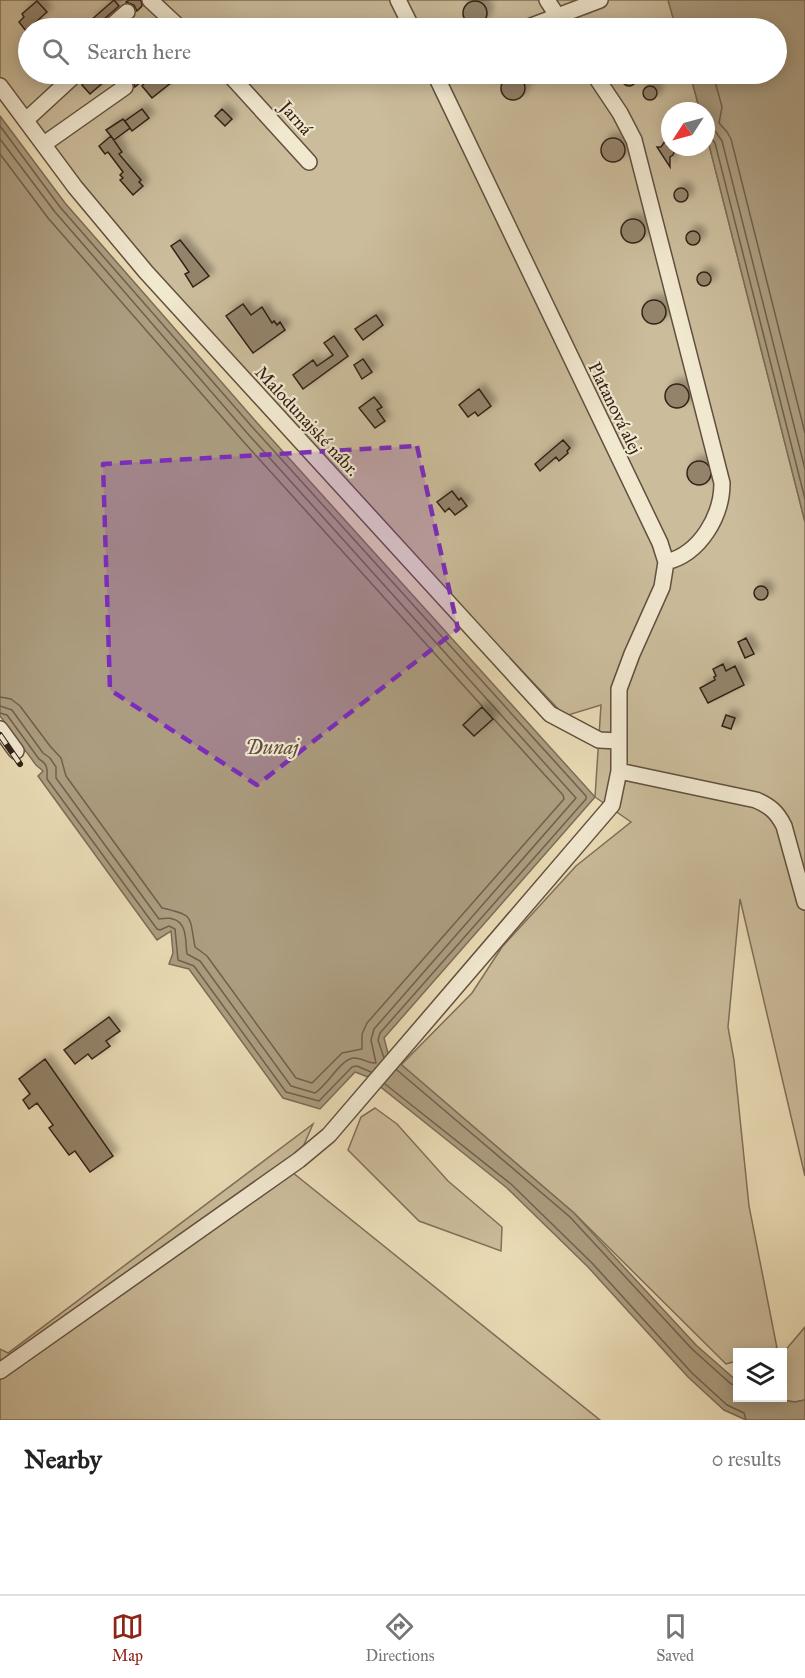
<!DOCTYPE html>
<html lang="en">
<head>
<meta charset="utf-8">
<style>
	body { margin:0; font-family:"IM FELL Great Primer",serif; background:#f2f2f2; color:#222 }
	.controls { position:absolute; right:18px; bottom:18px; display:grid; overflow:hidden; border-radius:0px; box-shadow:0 3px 15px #0003 }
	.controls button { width:54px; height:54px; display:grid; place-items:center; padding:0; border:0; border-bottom:2px solid #e0e0e0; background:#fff; color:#222; font:30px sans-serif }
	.compass { position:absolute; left:661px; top:102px; width:54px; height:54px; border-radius:50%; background:#fff; box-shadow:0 3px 15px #0003; rotate:234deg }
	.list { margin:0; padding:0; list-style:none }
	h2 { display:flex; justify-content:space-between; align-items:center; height:78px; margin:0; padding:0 24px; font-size:26px }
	h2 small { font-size:20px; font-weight:400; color:#767676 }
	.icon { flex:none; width:33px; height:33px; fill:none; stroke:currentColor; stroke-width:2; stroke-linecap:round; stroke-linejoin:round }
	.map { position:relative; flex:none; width:805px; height:1420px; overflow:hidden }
	.search { position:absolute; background:#fff; box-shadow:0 3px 15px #0003; left:18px; right:18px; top:18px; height:66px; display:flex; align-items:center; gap:15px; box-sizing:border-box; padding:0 21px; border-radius:33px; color:#767676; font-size:22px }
	.sheet { height:174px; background:#fff }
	nav { display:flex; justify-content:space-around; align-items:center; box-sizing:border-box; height:84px; border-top:2px solid #e0e0e0; background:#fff; font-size:16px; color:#767676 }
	nav a { display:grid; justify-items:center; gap:3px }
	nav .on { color:#8f2418 }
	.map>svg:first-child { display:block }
</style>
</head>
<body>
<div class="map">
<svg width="805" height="1420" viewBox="0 0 805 1420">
	<defs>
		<filter id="shadow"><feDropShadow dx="5.5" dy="-5.5" stdDeviation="3" flood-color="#0004"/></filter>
	</defs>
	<rect width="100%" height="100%" fill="#eadcb6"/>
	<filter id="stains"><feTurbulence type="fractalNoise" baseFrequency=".00333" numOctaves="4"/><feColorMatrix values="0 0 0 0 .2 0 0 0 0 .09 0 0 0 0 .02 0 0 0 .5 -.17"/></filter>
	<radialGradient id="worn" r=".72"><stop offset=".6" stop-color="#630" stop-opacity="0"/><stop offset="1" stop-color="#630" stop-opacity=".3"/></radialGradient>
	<path fill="#cbbc9b" stroke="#806f59" stroke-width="1.5" d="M0,0H668L676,28H28V74H690L700,111H670V147H706V133L805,522V1176L740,899L728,1027L734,1060L749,1206L777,1348L762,1352H738L737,1361L726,1364L574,1213L401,1065L472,993L502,947L576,866L631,822L595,797L601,705L565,716L395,537L135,253L0,77Z
		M375,1108L397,1124L448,1181L502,1227L501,1251L419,1221L348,1150L361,1117Z
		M313,1124L292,1172L600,1420H0V1349L8,1353Z
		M805,1327V1400L795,1402L768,1398H782L783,1353Z"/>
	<path fill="#ac9d80" stroke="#7c6c56" stroke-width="1.5" d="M668,0H805V522L706,133V111H700L690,74H776V28H676Z
		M0,116L65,203L259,425L595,797L384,1038L388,1053L574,1213L696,1345L737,1381L738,1398H768L795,1402L805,1400V1420H746L724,1410L688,1377L588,1267L507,1188L368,1077L355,1072L320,1109L283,1098L189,969L169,964L173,953L171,931L157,940L38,776L43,771L36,765L0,716Z"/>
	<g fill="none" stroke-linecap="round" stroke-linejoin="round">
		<path stroke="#70604c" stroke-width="1.5" d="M713,74L722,107L719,123L727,132L731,139L805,433
			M0,126L60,207L254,429L586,796V799L380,1033L378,1040L384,1058
			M706,130L716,132L722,141L805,469
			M706,138L712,139L715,143L805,499
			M0,139L55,212L248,434L576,798L374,1029L371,1040L376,1063C368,1064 362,1057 353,1058C340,1060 327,1086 315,1093L291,1086L200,961L187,954C185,942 188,923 173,919C169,917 163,919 159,919L56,778V767L50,758L43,753L12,710L0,706
			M0,154L48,218L242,440L482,706
			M0,697L11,699L20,706L50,746L61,758L66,776L162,908C195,915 189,916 195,947L207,956L296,1078L312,1083L342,1053L362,1049V1034L367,1023L564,799L563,795L494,719
			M0,713L7,715L39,759C49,765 47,770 47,779L157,929L160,930L169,926L175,929L178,960L194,966L286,1092L319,1101L352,1067L357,1066L371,1072
			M397,1070L570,1217L692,1349L731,1384L738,1385
			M385,1084L511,1184L592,1263L692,1373L727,1405L744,1413L746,1420"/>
	</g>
	<path fill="#93836a" stroke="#342217" stroke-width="1.5" filter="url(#shadow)" d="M114,0L119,6L102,21L99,28H97L90,21Z
		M129,0H141L142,6L137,11L134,5L126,2Z
		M37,1L47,12L26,31L19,22L24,17L22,14Z
		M463 13a12 12 0 1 1 24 0a12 12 0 1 1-24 0Z
		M622 79a7 7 0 1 1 14 0a7 7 0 1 1-14 0Z
		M94,74H113L90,94L82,85Z
		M124,74H138L143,80L135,87L133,81Z
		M152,74H161L172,82L152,98L142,86Z
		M501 88a12 12 0 1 1 24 0a12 12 0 1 1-24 0Z
		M643 93a7 7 0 1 1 14 0a7 7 0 1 1-14 0Z
		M142,109L149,118L132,131L125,121Z
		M222,109L232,119L225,126L215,116Z
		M123,119L130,128L114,140L106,130Z
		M670,134V147H676L673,155L670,157V167L657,147H661Z
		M111,136L122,152L119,154L141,180L139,182L143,186L133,195L120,180L123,178L120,175L123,172L108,152L105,154L99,146Z
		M601 150a12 12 0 1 1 24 0a12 12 0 1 1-24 0Z
		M674 195a7 7 0 1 1 14 0a7 7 0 1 1-14 0Z
		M621 231a12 12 0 1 1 24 0a12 12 0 1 1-24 0Z
		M686 238a7 7 0 1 1 14 0a7 7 0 1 1-14 0Z
		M180,240L209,276L193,287L185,274L189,272L171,246Z
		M697 279a7 7 0 1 1 14 0a7 7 0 1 1-14 0Z
		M642 312a12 12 0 1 1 24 0a12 12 0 1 1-24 0Z
		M243,304L251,315L262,307L272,323L274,321L277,325L280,322L285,330L253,353L226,316Z
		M376,315L383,325L363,340L355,329Z
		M334,336L348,356L303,389L293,375L313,360L317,366L333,355L324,343Z
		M363,359L372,372L362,379L354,365Z
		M665 396a12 12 0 1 1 24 0a12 12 0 1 1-24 0Z
		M479,389L491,406L478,416L475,412L468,417L459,405Z
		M374,397L382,407L377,410L385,421L375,428L359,408Z
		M563,440L570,448L567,451L568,453L559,461L556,457L540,471L535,464Z
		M687 473a12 12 0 1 1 24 0a12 12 0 1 1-24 0Z
		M452,491L459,500L461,498L467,506L455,515L449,508L445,512L437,502Z
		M754 593a7 7 0 1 1 14 0a7 7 0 1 1-14 0Z
		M746,638L754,654L745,658L738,642Z
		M723,664L726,671L735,666L744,685L708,703L700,688L715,680L714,677L716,676L713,669Z
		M482,707L493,719L474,736L463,725Z
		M726,715L735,718L731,729L722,726Z
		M109,1017L120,1031L106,1041L110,1046L92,1059L88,1054L75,1064L64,1050Z
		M45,1059L113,1156L90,1172L75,1151L69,1155L49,1128L53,1125L37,1103L29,1109L23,1100L30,1094L19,1079Z"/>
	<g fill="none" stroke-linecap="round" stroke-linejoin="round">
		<defs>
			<path id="minor" d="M150,0L180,28
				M398,0L412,28
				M547,0L565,28
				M109,28L127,12
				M526,28L600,0
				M229,74L309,162
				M594,74L620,113L634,140L722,483C722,516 700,554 666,562
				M0,86L75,187L146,272L550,714L599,740L618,741
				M26,120L76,74
				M44,144L125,87
				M0,729L16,751
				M619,771L756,800C770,806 777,812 784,826L805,902
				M0,1371L299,1160L329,1135L612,805L619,771V689L632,654L662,587L666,562L660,543L435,74"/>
		</defs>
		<use href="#minor" stroke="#62503f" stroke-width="18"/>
		<use href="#minor" stroke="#f1e8d0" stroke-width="15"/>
		<defs>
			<path id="rail" d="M0,735L20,764"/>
		</defs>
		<use href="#rail" stroke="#342217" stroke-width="6"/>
		<use href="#rail" stroke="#f1e8d0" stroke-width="4" stroke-dasharray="11" stroke-linecap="butt"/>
	</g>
	<path fill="#7b2cbf" fill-opacity="0.2" stroke="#7b2cbf" stroke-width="4.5" stroke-dasharray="12 8" stroke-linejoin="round" d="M417,446L458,629L257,785L110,690L103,464Z"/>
	<g text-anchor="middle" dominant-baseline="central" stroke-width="4.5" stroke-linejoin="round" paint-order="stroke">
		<g font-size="18" fill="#342217" stroke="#f1e8d0">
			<text transform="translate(296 118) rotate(48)">Jarná</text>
			<text transform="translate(615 408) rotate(64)">Platanová alej</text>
			<text transform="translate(307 421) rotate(47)">Malodunajské nábr.</text>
		</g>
		<g font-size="20" font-style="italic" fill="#5e4d3c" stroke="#f1e8d0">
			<text x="272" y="747">Dunaj</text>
		</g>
	</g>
	<rect width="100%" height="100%" filter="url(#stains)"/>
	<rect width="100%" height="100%" fill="url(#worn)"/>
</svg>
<div class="controls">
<button><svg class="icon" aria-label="layers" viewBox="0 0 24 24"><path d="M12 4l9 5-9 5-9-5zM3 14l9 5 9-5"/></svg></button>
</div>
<svg class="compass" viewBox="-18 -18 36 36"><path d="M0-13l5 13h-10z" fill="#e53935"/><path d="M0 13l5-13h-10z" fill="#767676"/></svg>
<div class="search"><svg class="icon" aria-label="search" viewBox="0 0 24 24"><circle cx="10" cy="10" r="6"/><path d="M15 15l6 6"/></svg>Search here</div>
</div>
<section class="sheet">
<h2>Nearby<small>0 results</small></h2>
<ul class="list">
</ul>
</section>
<nav>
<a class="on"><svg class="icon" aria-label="map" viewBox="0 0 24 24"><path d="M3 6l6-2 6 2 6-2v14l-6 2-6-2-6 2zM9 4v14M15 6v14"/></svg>Map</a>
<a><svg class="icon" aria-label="directions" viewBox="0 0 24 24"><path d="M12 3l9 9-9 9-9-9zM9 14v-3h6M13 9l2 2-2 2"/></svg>Directions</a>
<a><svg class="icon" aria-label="saved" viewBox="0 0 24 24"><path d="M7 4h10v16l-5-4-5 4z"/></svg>Saved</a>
</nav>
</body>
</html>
